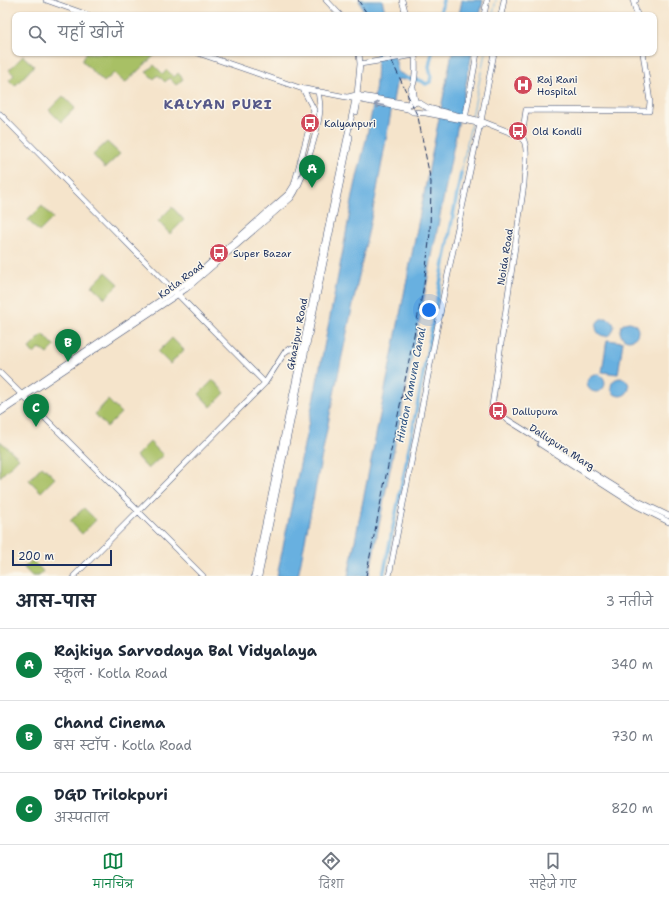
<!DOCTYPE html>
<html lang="hi">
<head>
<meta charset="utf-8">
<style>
	body { margin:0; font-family:"Shantell Sans","Playpen Sans Deva",sans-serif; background:#f6f6f7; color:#1f2937 }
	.scale { position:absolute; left:12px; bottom:10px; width:100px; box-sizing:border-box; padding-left:4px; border:2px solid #1b2f5e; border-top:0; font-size:11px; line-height:14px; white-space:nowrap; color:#1b2f5e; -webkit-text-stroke:3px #fbf7ec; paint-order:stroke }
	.you { position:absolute; left:429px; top:310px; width:14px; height:14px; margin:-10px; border:3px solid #fff; border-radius:50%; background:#1a73e8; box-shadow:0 0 0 6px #1a73e833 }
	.badge { display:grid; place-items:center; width:26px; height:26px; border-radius:50%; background:#0b8043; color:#fff; font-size:13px; font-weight:700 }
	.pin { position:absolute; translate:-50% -33px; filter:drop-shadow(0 1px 2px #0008) }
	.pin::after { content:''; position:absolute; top:21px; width:14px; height:12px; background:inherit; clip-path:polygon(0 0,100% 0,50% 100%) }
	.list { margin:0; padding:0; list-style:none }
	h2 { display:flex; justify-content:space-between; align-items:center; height:52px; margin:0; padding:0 16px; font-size:17px }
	h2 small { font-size:13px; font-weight:400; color:#747a83 }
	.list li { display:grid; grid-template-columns:26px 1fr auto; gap:12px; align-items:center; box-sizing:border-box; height:72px; padding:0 16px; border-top:1px solid #e0e1e3 }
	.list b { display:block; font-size:15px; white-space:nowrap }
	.list p { margin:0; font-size:13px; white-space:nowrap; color:#747a83 }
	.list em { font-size:13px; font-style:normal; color:#747a83 }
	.icon { flex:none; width:22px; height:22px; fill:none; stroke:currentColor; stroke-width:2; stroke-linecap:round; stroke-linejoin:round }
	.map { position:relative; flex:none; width:669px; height:576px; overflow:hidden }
	.search { position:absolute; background:#fff; box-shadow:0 1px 3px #0004; left:12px; right:12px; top:12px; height:44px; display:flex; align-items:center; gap:10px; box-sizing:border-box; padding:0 14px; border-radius:8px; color:#747a83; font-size:15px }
	.sheet { height:268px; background:#fff }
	nav { display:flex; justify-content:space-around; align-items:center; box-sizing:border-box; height:56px; border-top:1px solid #e0e1e3; background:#fff; font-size:11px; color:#747a83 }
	nav a { display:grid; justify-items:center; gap:2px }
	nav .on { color:#0b8043 }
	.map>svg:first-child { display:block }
</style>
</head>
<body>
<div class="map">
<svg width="669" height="576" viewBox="0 0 669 576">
	<rect width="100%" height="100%" fill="#fbf7ec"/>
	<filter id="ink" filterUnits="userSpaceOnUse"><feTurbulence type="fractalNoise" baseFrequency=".025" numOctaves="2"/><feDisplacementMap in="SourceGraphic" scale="8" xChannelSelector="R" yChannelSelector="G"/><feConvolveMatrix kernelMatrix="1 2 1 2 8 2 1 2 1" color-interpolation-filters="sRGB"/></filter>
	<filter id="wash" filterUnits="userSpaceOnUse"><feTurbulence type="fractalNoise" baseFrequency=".012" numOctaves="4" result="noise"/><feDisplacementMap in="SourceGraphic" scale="16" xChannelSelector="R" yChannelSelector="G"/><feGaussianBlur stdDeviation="0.9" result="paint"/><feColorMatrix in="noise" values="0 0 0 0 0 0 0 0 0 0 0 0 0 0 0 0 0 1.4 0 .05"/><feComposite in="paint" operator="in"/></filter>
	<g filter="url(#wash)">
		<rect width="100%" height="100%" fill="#f5e4cb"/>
		<path fill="#a8c065" stroke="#627862" d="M86,53H157L125,83L114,73L104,82L82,61Z
			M23,56L34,66L15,86L9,80L14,75L9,70Z
			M154,65L163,74L167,70L174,77L178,73L183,79L176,85L169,78L165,82L158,75L154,79L146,72Z
			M63,96L75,108L61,122L49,110Z
			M107,142L120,154L105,168L93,155Z
			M42,206L53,218L39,232L28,220Z
			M172,207L184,220L170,234L158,221Z
			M106,272L119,284L105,298L92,286Z
			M43,334L55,346L47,354L40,348L34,354L29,348Z
			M172,338L184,350L170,364L158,352Z
			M213,380L225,393L211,407L199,394Z
			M108,400L121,413L107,427L95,414Z
			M0,441L19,458L0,477Z
			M150,442L163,455L148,469L136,456Z
			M42,466L55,478L41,492L29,480Z
			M84,508L96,520L82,534L70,521Z
			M32,560L43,571L39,576H32L24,568Z"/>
		<path fill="#68b0e0" stroke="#42709f" d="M359,0H382L386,15H365Z
			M462,0H483L480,15H459Z
			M376,53H394L398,72L406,76L405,80L398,79L396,84L376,195L334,394L298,576H277C303,449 330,323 353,196C362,150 380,99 376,53Z
			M452,53H472L369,576H348Z
			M596 327a9 9 0 1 1 18 0a9 9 0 1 1-18 0Z
			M620 331a9 9 0 1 1 18 0a9 9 0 1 1-18 0Z
			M607,340L623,342L618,374L602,372Z
			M587 383a9 9 0 1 1 18 0a9 9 0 1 1-18 0Z
			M611 387a9 9 0 1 1 18 0a9 9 0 1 1-18 0Z"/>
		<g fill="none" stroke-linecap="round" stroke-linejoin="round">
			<path stroke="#68b0e0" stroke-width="1" d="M493,15L496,0
				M472,117L485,53
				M461,173L471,124"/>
			<path stroke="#68b0e0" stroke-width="3.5" d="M440,15L443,0
				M406,78L422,81L426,84L430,82L431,75L429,67L432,53
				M383,576L407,459L461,173"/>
		</g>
	</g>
	<g filter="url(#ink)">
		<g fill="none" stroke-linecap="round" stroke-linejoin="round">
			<defs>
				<path id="secondary" d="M46,0L88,15
					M326,0L340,15
					M402,0L406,15
					M636,0H633L637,15
					M484,15L487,0
					M501,15L504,0
					M198,53L300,88L408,109L413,112L426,113L483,124
					M360,64L415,55
					M413,87L415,102
					M357,95L360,64L359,53
					M348,97L356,95L408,104L418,102L428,108L481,121L522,137C530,148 524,171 524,184L491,413L500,415L638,501L669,516
					M410,103L411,89C417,81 415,63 415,53
					M356,112L359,95
					M0,114L265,383
					M465,119L477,53
					M481,121L494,53
					M522,137L526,110L649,111L650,102L643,53
					M0,373L203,576
					M0,409L193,278L289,193L294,185L314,110L303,89
					M0,413L186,289L291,198C302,185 319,127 320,109C320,103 319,97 318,91
					M540,444L635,505L669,522
					M74,576L265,383L285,352L289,349L305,351
					M254,576L356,95
					M259,576L350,137
					M389,576L445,288L480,124"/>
			</defs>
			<use href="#secondary" stroke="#3c4a6e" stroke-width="6"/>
			<use href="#secondary" stroke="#fff" stroke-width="5"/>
			<path stroke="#1b2f5e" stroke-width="1" stroke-dasharray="6 3" stroke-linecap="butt" d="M358,0L368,15
				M366,576L424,285L430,233L431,182L418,117L388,53"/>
		</g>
		<defs><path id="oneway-shaft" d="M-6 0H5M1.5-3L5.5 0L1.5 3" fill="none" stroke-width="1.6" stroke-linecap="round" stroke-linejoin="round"/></defs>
		<use stroke="#8d97ae" href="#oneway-shaft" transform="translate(380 105) rotate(-169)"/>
	</g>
	<defs>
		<symbol id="hospital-disc" viewBox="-11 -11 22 22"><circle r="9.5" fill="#d1495b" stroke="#fbf7ec"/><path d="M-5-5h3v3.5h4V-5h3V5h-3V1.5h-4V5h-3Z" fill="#fff"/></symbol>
		<symbol id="bus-disc" viewBox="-11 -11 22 22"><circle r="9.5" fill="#d1495b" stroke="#fbf7ec"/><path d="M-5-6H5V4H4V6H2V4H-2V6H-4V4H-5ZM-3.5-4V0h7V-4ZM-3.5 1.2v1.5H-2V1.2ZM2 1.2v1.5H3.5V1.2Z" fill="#fff"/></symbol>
	</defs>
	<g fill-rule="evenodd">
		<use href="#hospital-disc" x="512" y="74" width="22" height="22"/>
		<use href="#bus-disc" x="299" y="112" width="22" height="22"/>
		<use href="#bus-disc" x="507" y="120" width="22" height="22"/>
		<use href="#bus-disc" x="208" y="242" width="22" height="22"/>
		<use href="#bus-disc" x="487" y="400" width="22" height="22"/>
	</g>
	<g text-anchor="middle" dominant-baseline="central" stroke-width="3" stroke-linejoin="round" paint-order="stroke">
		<g font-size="10" fill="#1b2f5e" stroke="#fbf7ec" text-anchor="start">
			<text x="537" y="79">Raj Rani<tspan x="537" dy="12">Hospital</tspan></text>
			<text x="324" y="123">Kalyanpuri</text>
			<text x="532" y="131">Old Kondli</text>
			<text x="233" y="253">Super Bazar</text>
			<text x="512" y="411">Dallupura</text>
		</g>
		<g font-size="10" fill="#1b2f5e" stroke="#fbf7ec">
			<text transform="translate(505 257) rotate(-81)">Noida Road</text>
			<text transform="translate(181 280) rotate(-37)">Kotla Road</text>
			<text transform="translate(297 334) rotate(-79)">Ghazipur Road</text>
			<text transform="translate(562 447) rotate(33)">Dallupura Marg</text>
		</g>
		<g font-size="11" font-style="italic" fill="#325685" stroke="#fbf7ec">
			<text transform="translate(411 385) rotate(-79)">Hindon Yamuna Canal</text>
		</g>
		<g font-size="14" font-weight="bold" letter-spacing="1" fill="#565889" stroke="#fbf7ec">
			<text x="218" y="104">KALYAN PURI</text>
		</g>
	</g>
</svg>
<div class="scale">200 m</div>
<div class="you"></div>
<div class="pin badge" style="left:312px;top:188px">A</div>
<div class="pin badge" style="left:68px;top:362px">B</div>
<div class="pin badge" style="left:36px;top:427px">C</div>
<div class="search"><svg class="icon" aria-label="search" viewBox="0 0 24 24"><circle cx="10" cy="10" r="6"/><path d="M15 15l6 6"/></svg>यहाँ खोजें</div>
</div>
<section class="sheet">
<h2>आस-पास<small>3 नतीजे</small></h2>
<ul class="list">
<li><span class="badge">A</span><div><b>Rajkiya Sarvodaya Bal Vidyalaya</b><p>स्कूल · Kotla Road</p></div><em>340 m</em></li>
<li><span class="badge">B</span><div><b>Chand Cinema</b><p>बस स्टॉप · Kotla Road</p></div><em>730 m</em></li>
<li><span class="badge">C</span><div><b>DGD Trilokpuri</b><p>अस्पताल</p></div><em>820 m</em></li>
</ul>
</section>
<nav>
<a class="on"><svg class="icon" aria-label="map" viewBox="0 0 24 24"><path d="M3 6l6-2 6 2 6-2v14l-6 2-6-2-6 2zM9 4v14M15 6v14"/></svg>मानचित्र</a>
<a><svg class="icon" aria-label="directions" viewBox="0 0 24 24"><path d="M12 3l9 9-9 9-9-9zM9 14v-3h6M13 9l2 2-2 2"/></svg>दिशा</a>
<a><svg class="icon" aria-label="saved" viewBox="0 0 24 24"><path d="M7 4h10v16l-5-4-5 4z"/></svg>सहेजे गए</a>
</nav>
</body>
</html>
